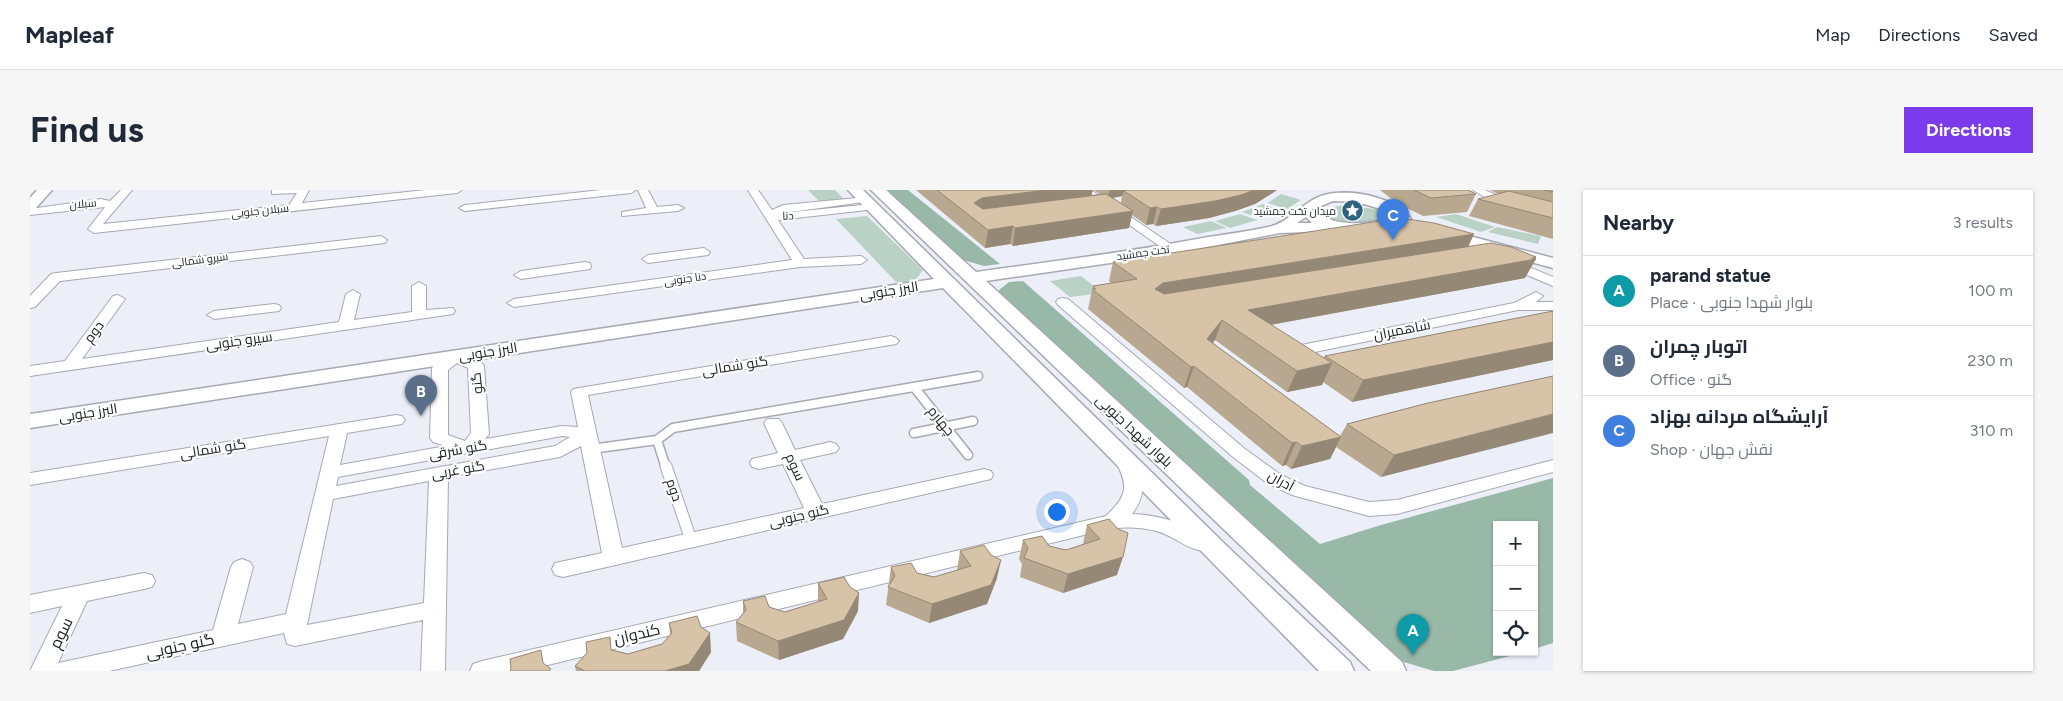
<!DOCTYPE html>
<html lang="en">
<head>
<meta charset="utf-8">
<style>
	body { margin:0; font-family:Figtree,Cairo,sans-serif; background:#f6f6f7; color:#1f2937 }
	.controls { position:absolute; right:15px; bottom:15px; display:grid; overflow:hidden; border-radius:0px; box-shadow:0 1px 4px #0004 }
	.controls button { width:45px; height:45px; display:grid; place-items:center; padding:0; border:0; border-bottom:1px solid #e0e1e3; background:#fff; color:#1f2937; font:25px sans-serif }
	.you { position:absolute; left:1026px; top:321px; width:18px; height:18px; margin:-12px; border:4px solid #fff; border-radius:50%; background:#1a73e8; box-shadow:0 0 0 8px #1a73e833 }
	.badge { display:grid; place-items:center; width:32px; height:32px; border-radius:50%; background:#7c3aed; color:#fff; font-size:16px; font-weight:700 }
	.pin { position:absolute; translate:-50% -41px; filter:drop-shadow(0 1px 2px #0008) }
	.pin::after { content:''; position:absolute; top:26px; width:18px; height:15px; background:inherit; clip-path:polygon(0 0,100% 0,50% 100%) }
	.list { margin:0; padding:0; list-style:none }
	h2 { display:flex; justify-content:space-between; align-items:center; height:65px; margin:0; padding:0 20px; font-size:21px }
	h2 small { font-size:16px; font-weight:400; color:#747a83 }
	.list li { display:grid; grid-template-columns:32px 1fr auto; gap:15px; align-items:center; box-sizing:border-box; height:70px; padding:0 20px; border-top:1px solid #e0e1e3 }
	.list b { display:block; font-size:19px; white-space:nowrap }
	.list p { margin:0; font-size:16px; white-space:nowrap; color:#747a83 }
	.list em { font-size:16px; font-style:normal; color:#747a83 }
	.icon { flex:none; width:28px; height:28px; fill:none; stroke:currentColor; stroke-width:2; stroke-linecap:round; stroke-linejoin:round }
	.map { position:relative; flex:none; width:1523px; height:481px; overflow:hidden; border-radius:0px }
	header { display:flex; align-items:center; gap:30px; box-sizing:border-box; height:70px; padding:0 25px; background:#fff; border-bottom:1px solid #e0e1e3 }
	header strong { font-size:24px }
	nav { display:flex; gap:28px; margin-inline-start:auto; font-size:18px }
	.intro { display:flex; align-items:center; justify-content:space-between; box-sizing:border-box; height:120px; padding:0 30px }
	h1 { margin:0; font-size:35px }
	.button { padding:12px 22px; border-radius:0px; background:#7c3aed; color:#fff; font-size:18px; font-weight:700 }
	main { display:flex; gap:30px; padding:0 30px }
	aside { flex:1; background:#fff; border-radius:0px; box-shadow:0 1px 4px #0004 }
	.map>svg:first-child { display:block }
</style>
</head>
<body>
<header>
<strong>Mapleaf</strong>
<nav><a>Map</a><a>Directions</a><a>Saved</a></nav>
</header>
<div class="intro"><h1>Find us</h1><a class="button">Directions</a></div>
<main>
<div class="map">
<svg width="1523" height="481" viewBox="0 0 1523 481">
	<rect width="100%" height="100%" fill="#eceff8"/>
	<path fill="#bad2c6" d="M778,0H805L814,9L790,12Z
		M1251,4L1271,10L1257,19L1238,13Z
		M1233,14L1250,20L1229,28L1212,22Z
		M1315,15L1352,20L1361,26C1345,38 1310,36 1293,27L1295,22L1302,17Z
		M1210,24L1227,30L1200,38L1185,31Z
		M1426,24L1465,37L1451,42L1406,27Z
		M837,26L893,80L884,92H866L806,29Z
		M1181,31L1197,38L1167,44L1153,37Z
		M1467,37L1511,46L1508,54L1458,42Z
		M1051,86L1073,103L1040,107L1020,91Z"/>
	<path fill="#98b9a8" d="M855,0H878L970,74L954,76L930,69Z
		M993,91L1219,290L1220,295L1290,354L1351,335L1523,288V453L1504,459V335H1467V462H1495L1423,481H1404L1367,470L968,110L969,100L979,92Z"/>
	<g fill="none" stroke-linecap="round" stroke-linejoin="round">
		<defs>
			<path id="service-far1" d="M884,197L938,265
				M884,243L943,231
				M627,250L636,278
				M561,259L627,250L643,238L948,186"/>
			<path id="service" d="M636,276L661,350"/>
			<path id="minor" d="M91,0H102L73,34L259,15L267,3L242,4V0H279L272,13L396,0H432L427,3L64,43L58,39L75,17L0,25V19L71,9L80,11Z
				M571,0H606L601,3L435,21L429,18L435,15Z
				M608,0H618L627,17L648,15L654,18L648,21L592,26V22L616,18Z
				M718,0H728L742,20L753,15L838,7L840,9L834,12L753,23L842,14L848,17L846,19L748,30L774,69L831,66L837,70L831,74L770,77L484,117L477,113L484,109L762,70Z
				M1049,0H1061L1148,59L1146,62H1138Z
				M1443,0H1455L1488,15L1523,24V30L1470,16Z
				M351,46L357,50L355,53L30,91L5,117L0,118V106L21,84L26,83Z
				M674,58L680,62L678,65L618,73L612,69L618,65Z
				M1478,68L1523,87V96L1473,75L1472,72Z
				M555,72L560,73L561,76L560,79L491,89L484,85L491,81Z
				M389,92L396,96V120L423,118L425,121L423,124L0,186V176L35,171L83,106L88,105L95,109L52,169L309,132L316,104L323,100L330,104L324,130L382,122V96Z
				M1506,102L1513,106L1506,112H1523V120H1488L1256,168L1248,163L1256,158L1484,113Z
				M1033,108L1038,109L1215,259L1251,285L1275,296L1339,312L1367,310L1523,270V282L1367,324L1339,326L1262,305L1237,293L1203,267L1028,115L1026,112L1028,109Z
				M244,114L249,115L251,118L249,121L184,129L177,125L184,121Z
				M861,146L866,148L869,151L866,154L558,205L592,358L774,318L753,274L729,279L722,277L720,273L722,269L748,263L734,233L737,229H749L752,233L765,260L800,252L806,254L809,258L806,262L770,270L792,314L954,279L961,281L963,285L961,289L533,387L525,385L522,379L525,373L572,363L551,256L530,267L418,287L415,481H391L393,430L265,456L257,454L254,443L79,481H0L32,416L0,423V405L114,383L122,385L125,391L122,397L114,399L57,411L28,473L183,440L201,377L204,372L212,369L220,372L223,377L208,434L256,424L299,246L0,295V283L366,225L372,226L375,230L372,234L317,243L310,275L416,256L403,252L400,248L402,178C418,155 431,163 452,173L454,176L459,244L455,249L532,236L548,237L541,202L543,199ZM427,173L438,178L441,243L435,251L418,245V180ZM532,246L540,247L525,256L306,296L308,287ZM399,291L394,413L277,435L303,309Z
				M1095,266L1101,268C1115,288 1117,304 1102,324C1123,324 1172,335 1183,355L1180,360C1163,365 1144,345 1126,341C1112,337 1098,337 1083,338L493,481H440L443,474L452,471L1076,326C1097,306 1099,297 1086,272L1089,268Z"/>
			<path id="tertiary" d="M7,0H22L5,19L0,20V8Z
				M818,0H833L1199,358L1320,472L1324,481H1289L913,98L0,238V224L904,89Z
				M841,0H856L946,82C1024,71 1101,62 1178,47C1199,44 1221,41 1242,36C1264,30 1276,5 1305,3C1329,1 1366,8 1381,29L1378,32L1348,42L1305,41L1250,43L1142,64L956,91L1372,472L1376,481H1341ZM1303,11C1324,11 1346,14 1363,27C1342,34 1305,38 1287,22L1291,16ZM1276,27L1282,33H1267Z
				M1413,39L1523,68V78L1407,47L1405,44Z"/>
		</defs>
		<use href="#service-far1" stroke="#a6a9b1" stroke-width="11"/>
		<use href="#service" stroke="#a6a9b1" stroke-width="13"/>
		<use href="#minor" stroke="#a6a9b1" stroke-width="2"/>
		<use href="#tertiary" stroke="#a6a9b1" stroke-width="3"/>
		<use href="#service-far1" stroke="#fff" stroke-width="8"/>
		<use href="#service" stroke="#fff" stroke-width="11"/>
		<use href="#minor" fill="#fff" fill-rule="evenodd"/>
		<use href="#tertiary" fill="#fff" fill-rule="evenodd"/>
	</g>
	<path fill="#b8a890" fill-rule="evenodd" d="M886,0H1062L1061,5L1070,4L1064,0H1247L1244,2L1225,14L1205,21L1179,28L1126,36L1123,34L1116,35L1102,25L1099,38L983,56L980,54L955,58ZM1092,6L1091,13L1083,8L1088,7Z
		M1350,0H1438L1446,4L1437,22L1393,26L1367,13Z
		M1460,0H1523V49L1439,26L1448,9L1468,4Z
		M1359,32L1444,44L1438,57L1506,67L1495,88L1241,135L1293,168L1295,166L1523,121V170L1322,212L1293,192L1292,195L1257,202L1185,150L1183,153L1310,246L1317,234L1398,213L1351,287L1306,257L1300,269L1261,279L1256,275L1252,276L1157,197L1154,198L1058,119L1063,96L1081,93L1079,91L1083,72Z
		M1079,329L1087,385L1033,403L990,387L992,374L989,369L993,350L1036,360L1053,354L1057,335Z
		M930,361L967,388L957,414L899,433L856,415L861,377L904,387L927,380Z
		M788,393L828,421L813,449L749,470L707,451L706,432L713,423V411L755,422L788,412Z
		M639,433L671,437L681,462L669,481H546L545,476L557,463L582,460L598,464L632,454L640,445Z"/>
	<path fill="#968876" d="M1017,0H1063L1060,11L950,24L944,13L952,8Z
		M1080,0H1122L1094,1L1092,6L1077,9Z
		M1224,0H1247L1244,2L1225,14L1205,21L1179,28L1126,36L1131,19Z
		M1127,17L1123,34L1116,35L1120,18Z
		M1103,21L1099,38L983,56L985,38Z
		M983,36L980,54L955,58L958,40Z
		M1444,44L1435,63L1119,119L1125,99L1133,93Z
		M1506,67L1505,69H1506L1495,88L1211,140L1218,120Z
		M1192,130L1185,150L1170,170L1177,149Z
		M1523,152V170L1322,212L1333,190Z
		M1302,173L1292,195L1257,202L1267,181Z
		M1164,176L1157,197L1154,198L1161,177Z
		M1523,224V243L1351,287L1364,265Z
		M1311,247L1300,269L1261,279L1272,256Z
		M1266,252L1256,275L1252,276L1262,253Z
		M1093,367L1087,385L1033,403L1038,384Z
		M971,370L967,388L957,414L899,433L902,414Z
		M829,403L828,421L813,449L749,470L748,451Z
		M680,443L681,462L669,481H635Z"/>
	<path fill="#d6c3a8" stroke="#968876" d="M907,0H1017L952,8L944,13L953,19L1076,4L1103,21L985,38L983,36L958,40Z
		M1097,0H1224L1211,5L1185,11L1131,19L1127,17L1120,18L1094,1Z
		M1384,0H1438L1446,4L1401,8Z
		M1514,0H1523V2Z
		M1479,1L1523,12V28L1448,9Z
		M1377,29L1404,33L1444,44L1133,93L1125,99L1134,104L1461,53L1481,57L1506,67L1502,68L1506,69L1218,120L1302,173L1267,181L1192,130L1177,149L1311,247L1272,256L1266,252L1262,253L1164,176L1161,177L1062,99H1066L1063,96L1107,89L1083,72L1356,30L1359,32Z
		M1523,121V152L1333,190L1295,166Z
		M1523,186V224L1364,265L1317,234L1398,213Z
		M1079,329L1088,339L1098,343L1093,367L1038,384L994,368L998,358L993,350L1012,346L1019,356L1036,360L1070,349L1057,335Z
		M954,355L961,365L971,370L961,395L902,414L858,397L865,386L861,377L881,373L887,383L904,387L941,376L930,361Z
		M814,387L820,397L829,403L814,430L748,451L706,432L716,420L713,411L735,406L739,417L755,422L797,409L788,393Z
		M667,426L671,437L680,443L659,474L635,481H555L545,476L557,463L556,452L580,447L581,460L598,464L632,454L642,443L639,433Z
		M511,460L513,473L521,479L519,481H480L481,479L480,469Z"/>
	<defs>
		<symbol id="sight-disc" viewBox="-11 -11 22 22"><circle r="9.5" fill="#306380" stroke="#fcfdfe"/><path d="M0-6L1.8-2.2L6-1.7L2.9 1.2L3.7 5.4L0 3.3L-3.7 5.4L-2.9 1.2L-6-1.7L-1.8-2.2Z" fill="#fff"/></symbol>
	</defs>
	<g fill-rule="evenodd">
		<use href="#sight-disc" x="1310" y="8" width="25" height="25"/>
	</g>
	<g text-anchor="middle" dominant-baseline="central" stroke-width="4.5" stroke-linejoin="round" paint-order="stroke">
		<g font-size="11" fill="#1c1e21" stroke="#fcfdfe">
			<text transform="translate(53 14) rotate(-5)">سبلان</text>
			<text transform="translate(230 21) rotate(-6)">سبلان جنوبی</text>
			<text transform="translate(758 26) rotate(-2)">دنا</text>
			<text transform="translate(1113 63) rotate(-8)">تخت جمشید</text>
			<text transform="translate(170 70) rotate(-7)">سیرو شمالی</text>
			<text transform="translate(655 89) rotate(-8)">دنا جنوبی</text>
		</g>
		<g font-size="11" fill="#1c1e21" stroke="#fcfdfe" text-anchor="end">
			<text x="1306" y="21">میدان تخت جمشید</text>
		</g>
		<g font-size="14" fill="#1c1e21" stroke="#fcfdfe">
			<text transform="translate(859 101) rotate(-9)">البرز جنوبی</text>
			<text transform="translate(1372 140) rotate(-11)">شاهمیران</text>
			<text transform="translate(64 142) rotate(-54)">دوم</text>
			<text transform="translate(209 151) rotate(-8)">سیرو جنوبی</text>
			<text transform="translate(458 162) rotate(-9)">البرز جنوبی</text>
			<text transform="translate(705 176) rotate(-9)">گنو شمالی</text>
			<text transform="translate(447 193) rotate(-95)">گنو</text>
			<text transform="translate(58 223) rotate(-9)">البرز جنوبی</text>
			<text transform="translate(911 231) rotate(51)">چهارم</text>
			<text transform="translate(1104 241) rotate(43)">بلوار شهدا جنوبی</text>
			<text transform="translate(183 259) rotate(-9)">گنو شمالی</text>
			<text transform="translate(428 260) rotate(-10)">گنو شرقی</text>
			<text transform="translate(765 277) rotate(65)">سوم</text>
			<text transform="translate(428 280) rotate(-10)">گنو غربی</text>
			<text transform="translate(1251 291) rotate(29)">آدران</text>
			<text transform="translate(644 300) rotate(71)">دوم</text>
			<text transform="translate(769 326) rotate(-13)">گنو جنوبی</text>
		</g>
		<g font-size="16" fill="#1c1e21" stroke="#fcfdfe">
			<text transform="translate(31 443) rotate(-64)">سوم</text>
			<text transform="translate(607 444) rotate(-13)">کندوان</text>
			<text transform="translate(150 456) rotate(-12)">گنو جنوبی</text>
		</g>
	</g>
</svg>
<div class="controls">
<button>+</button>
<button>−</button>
<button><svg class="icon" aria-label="locate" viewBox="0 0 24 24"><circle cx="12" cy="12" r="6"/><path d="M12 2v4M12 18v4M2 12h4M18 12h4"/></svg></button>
</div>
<div class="you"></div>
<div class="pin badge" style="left:1383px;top:465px;background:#0f9aa8">A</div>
<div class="pin badge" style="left:391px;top:226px;background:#5c6f8a">B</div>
<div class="pin badge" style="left:1363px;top:50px;background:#3f7fe0">C</div>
</div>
<aside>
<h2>Nearby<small>3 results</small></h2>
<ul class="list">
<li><span class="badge" style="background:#0f9aa8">A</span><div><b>parand statue</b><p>Place · بلوار شهدا جنوبی</p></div><em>100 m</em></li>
<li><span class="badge" style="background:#5c6f8a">B</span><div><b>اتوبار چمران</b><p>Office · گنو</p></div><em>230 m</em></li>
<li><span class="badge" style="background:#3f7fe0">C</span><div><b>آرایشگاه مردانه بهزاد</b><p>Shop · نقش جهان</p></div><em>310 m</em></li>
</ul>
</aside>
</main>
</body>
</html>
